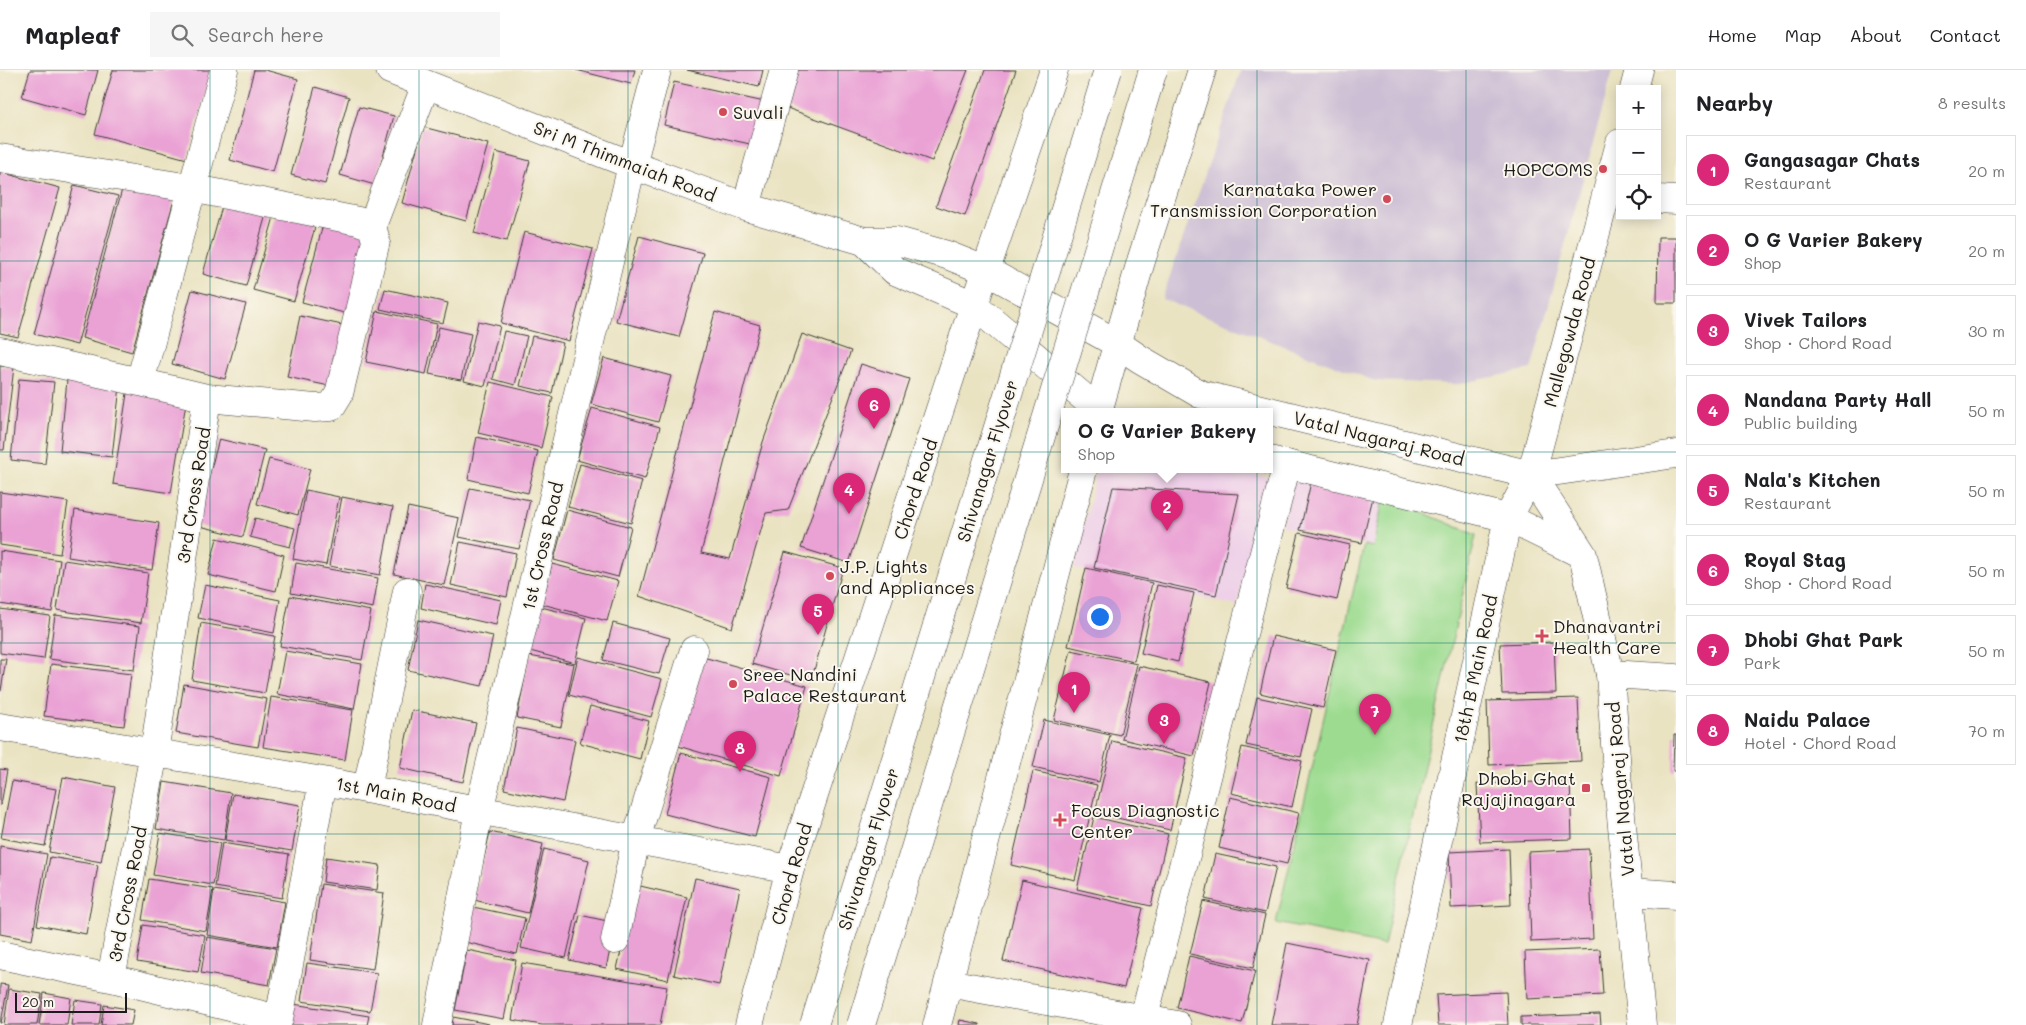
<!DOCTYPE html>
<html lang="en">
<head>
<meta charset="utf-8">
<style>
	body { margin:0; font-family:Mali,sans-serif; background:#f6f6f6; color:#202124 }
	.controls { position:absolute; right:15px; top:15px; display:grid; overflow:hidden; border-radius:0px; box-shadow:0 2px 12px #0003 }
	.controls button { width:45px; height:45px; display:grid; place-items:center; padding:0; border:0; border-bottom:1px solid #e0e0e0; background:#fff; color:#202124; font:25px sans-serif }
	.scale { position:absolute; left:15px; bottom:12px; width:112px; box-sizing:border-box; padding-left:5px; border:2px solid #1c1c1c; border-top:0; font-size:14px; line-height:18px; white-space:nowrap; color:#1c1c1c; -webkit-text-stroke:4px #fbf7ec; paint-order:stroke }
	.you { position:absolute; left:1099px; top:546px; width:18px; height:18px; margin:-12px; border:4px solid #fff; border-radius:50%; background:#1a73e8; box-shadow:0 0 0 8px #1a73e833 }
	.badge { display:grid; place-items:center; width:32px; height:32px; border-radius:50%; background:#db2777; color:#fff; font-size:16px; font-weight:700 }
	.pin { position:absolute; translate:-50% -41px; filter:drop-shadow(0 1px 2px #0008) }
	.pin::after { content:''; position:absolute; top:26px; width:18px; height:15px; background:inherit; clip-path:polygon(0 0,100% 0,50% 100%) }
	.popup { position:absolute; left:1061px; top:338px; width:212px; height:65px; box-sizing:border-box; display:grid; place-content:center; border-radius:0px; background:#fff; filter:drop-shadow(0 1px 4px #0005); font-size:16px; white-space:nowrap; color:#757577 }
	.popup b { font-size:19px; color:#202124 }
	.popup::after { content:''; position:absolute; left:50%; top:100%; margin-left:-10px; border:10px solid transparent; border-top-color:#fff }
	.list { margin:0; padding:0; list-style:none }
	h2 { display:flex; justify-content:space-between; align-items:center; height:65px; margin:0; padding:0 20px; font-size:21px }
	h2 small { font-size:16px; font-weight:400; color:#757577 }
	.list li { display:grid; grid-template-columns:32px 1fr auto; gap:15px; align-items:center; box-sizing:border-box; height:70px; margin:0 10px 10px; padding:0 10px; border:1px solid #e0e0e0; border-radius:0px }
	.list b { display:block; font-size:19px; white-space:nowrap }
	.list p { margin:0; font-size:16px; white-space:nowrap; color:#757577 }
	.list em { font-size:16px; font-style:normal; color:#757577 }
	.icon { flex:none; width:28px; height:28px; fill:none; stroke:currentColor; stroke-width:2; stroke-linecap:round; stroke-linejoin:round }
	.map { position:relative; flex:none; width:1676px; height:955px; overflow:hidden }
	header { display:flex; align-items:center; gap:30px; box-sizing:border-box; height:70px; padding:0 25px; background:#fff; border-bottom:1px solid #e0e0e0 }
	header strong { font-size:24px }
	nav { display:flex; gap:28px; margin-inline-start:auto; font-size:18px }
	.search { width:350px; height:45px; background:#f6f6f6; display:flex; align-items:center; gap:12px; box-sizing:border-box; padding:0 18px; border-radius:0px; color:#757577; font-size:19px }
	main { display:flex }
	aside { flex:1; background:#fff }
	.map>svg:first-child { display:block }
</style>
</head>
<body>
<header>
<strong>Mapleaf</strong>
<div class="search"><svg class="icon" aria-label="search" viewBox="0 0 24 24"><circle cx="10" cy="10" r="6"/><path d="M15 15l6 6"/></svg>Search here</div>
<nav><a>Home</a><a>Map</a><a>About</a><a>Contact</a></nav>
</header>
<main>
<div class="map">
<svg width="1676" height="955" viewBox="0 0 1676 955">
	<rect width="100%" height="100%" fill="#fbf7ec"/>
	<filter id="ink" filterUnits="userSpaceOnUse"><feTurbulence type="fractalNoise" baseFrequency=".02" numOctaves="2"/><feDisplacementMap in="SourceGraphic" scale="10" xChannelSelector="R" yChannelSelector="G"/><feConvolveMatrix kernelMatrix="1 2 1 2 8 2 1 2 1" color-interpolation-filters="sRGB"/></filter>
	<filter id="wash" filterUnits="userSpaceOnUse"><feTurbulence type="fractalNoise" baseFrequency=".0096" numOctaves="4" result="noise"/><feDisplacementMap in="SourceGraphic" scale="20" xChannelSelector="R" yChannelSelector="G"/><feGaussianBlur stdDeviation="1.12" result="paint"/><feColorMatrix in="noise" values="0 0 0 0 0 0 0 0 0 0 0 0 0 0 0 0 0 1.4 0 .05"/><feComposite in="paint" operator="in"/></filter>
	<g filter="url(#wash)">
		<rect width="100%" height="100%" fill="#eae3c2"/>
		<path fill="#eed0e8" d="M1097,400H1235L1268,407L1237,536L1074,498Z
			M1294,406L1384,426L1373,477L1282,456Z"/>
		<path fill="#ccbed4" d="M1241,0H1613L1531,299L1458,314L1375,311L1162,229Z"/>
		<path fill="#9cdb90" stroke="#5c7c56" d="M1384,426L1476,465L1384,875L1276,853L1364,475L1373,477Z"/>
		<g id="blocks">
			<path fill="#eaa2d5" d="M30,0H98L86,45L22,27Z
				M113,0H212L187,89L95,64Z
				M254,0H265L298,9L273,102L230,90Z
				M576,0H635L631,14Z
				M687,0H763L759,17Z
				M797,0H968L932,91L787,38Z
				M985,0H1016L965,146L936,136Z
				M674,12L769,33L759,76L664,55Z
				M315,17L349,27L325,114L291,105Z
				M359,37L394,46L375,115L340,105Z
				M423,57L488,74L466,151L402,133Z
				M496,82L530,91L507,171L474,163Z
				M0,102L60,118L18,267L0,263Z
				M124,112L175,126L132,282L82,268Z
				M74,115L118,126L77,275L34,264Z
				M225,126L268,137L246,216L203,204Z
				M276,140L317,150L294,231L253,220Z
				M324,151L370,164L348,244L302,232Z
				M524,162L593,179L569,271L501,253Z
				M639,166L703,183L679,267L616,251Z
				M1658,167H1676V233H1657Z
				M385,219L448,233L443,253L380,239Z
				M192,220L246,234L225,309L172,294Z
				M377,241L437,254L426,304L366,292Z
				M715,242L760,255L701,483L730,489L763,372L802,264L851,281L788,440L766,443L732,558L639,526Z
				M300,246L347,256L334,317L287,307Z
				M478,251L500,256L485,316L464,311Z
				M439,257L471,264L461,310L429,304Z
				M504,261L527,266L515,315L493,309Z
				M532,266L563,273L552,323L520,316Z
				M604,288L671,306L658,352L591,334Z
				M861,294L909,309L849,493L801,478Z
				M0,296L14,297L4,380H0Z
				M19,309L54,312L45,394L11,390Z
				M67,310L120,316L112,387L60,381Z
				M490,312L553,327L541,378L478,363Z
				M128,317L187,327L171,423L113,414Z
				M592,338L660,357L645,409L577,390Z
				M477,367L538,381L528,423L468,409Z
				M219,369L265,380L243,467L196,455Z
				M269,389L310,399L298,445L257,434Z
				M580,394L642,411L631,453L568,437Z
				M1311,412L1373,427L1362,473L1300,460Z
				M1113,417L1239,424L1216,525L1094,498Z
				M470,418L530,430L519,479L459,467Z
				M306,420L339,427L326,495L293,489Z
				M0,422L68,432L60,484L0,475Z
				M342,427L393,437L380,505L329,496Z
				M408,437L459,448L444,515L394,504Z
				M75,440L159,453L152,500L68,487Z
				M567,440L631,457L618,507L554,490Z
				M255,448L295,458L290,477L250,467Z
				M1299,463L1350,475L1337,530L1286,518Z
				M217,468L284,485L276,521L208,505Z
				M460,472L516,483L507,527L451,515Z
				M0,481L60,490L52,542L0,534Z
				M785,482L843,498L811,611L752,594Z
				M64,490L148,503L141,553L57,540Z
				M296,493L378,508L373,538L291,523Z
				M552,494L618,511L607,551L542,534Z
				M1086,498L1152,513L1134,591L1068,576Z
				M425,514L501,530L496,555L421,538Z
				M205,515L280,530L274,563L198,548Z
				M1157,515L1194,523L1178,592L1141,583Z
				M290,526L371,541L362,590L280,576Z
				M541,537L586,548L575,593L530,581Z
				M0,539L50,546L44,589L0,583Z
				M55,545L140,556L134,600L49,589Z
				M418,550L493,566L482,616L408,600Z
				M201,553L275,566L265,623L192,610Z
				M613,553L670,568L659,604L603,590Z
				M1273,566L1336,580L1323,638L1260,623Z
				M1554,572L1556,623L1502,624L1500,574Z
				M1071,580L1137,594L1120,665L1054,650Z
				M285,581L362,594L354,639L277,624Z
				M529,586L574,594L561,657L517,648Z
				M578,587L662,609L651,647L569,625Z
				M703,587L807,616L781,706L678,676Z
				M0,589H6L1,621H0Z
				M51,594L131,604L124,656L44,646Z
				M1139,596L1211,612L1194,686L1122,669Z
				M184,614L267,629L258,677L176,663Z
				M271,627L353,640L345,690L263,677Z
				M1257,627L1312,639L1301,687L1246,675Z
				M1578,628L1581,691L1489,695L1487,631Z
				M590,636L649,651L640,689L580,673Z
				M412,640L476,653L463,712L400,698Z
				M1044,650L1110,665L1099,712L1033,697Z
				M517,658L575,670L563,732L504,719Z
				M1674,665H1676V701H1673Z
				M1112,671L1187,688L1170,760L1095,743Z
				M1242,677L1302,691L1292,737L1231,723Z
				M681,683L771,707L755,767L665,744Z
				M0,699L7,700L1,735H0Z
				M1033,701L1097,715L1075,810L1011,795Z
				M63,707L115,717L101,792L49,782Z
				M12,711L56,719L45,776L1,768Z
				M1570,711L1572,769L1480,772L1477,714Z
				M164,712L231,723L224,770L156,759Z
				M233,724L300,735L292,781L225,770Z
				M1230,727L1299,743L1287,794L1219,778Z
				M1094,747L1168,764L1151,836L1077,819Z
				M490,762L543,774L528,843L474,830Z
				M160,763L220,773L213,815L153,805Z
				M222,773L289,784L282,828L215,817Z
				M0,776L47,784L32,870L0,864Z
				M544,779L589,790L566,888L521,878Z
				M1509,779L1511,835L1451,838L1449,782Z
				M1589,779L1593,869L1531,872L1528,782Z
				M1215,784L1276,797L1265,843L1205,829Z
				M50,787L98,795L86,864L37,855Z
				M326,787L380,795L377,820L323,812Z
				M695,808L740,818L719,915L674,905Z
				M149,809L213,819L206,861L142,850Z
				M1022,810L1143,838L1124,918L1003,891Z
				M321,814L384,823L373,899L310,890Z
				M636,815L687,827L668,910L617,899Z
				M214,820L285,832L277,877L207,865Z
				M1203,831L1265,845L1253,898L1190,884Z
				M473,837L525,848L517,884L465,872Z
				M580,845L616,853L606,898L569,890Z
				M143,855L205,865L198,902L137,892Z
				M207,867L276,878L269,915L201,903Z
				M1287,873L1370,890L1357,955H1271Z
				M1600,879L1603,925L1527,929L1525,882Z
				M467,880L516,890L504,949L455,940Z
				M1189,886L1255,901L1242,953L1177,938Z
				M307,893L377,903L370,941L301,931Z
				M522,893L667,917L660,955H542L512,950Z
				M0,914L8,915L1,953H0Z
				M9,919L42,924L37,955H4Z
				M1506,922L1508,955H1438L1436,925Z
				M44,923L71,928L67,955H39Z
				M75,930L102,934L99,955H71Z
				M293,934L369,946L367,955H290Z
				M104,935L134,940L131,955H101Z
				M1600,944L1601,955H1521V947Z
				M453,947L489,954V955H452Z
				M960,950L980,954V955H959Z"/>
		</g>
	</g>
	<g filter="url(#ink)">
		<use href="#blocks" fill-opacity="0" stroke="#3b3a35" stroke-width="1"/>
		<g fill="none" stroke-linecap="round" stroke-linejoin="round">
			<defs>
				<path id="minor" d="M390,0L632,95L746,137L864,171
					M1634,19L1639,0
					M0,88L191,118L358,151L372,156L376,171L339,324L331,337L315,338L207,328
					M1657,129L1676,130
					M746,137L784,0
					M372,156L426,14
					M0,281L140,312
					M1098,342L1141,191L1202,0
					M1531,405L1676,384
					M1610,604L1676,608
					M0,657L323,711L790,799
					M367,719L407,521
					M1629,822L1676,825
					M615,870L636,769L694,580
					M0,885L111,908L279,949L323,711
					M111,908L154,683L207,328L140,312L224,0
					M948,913L1177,955
					M437,955L479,741L632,95L657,0
					M749,955L790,799L974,235L1054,0
					M937,955L1083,400
					M1142,955L1287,394
					M1398,955L1508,448L1531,405L1620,73"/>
				<path id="major" d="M864,171H897L947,185L987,201L1118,274L1140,289L1200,324L1531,405L1583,485L1610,604L1618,716L1642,955
					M864,171L895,201L974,235L1101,342
					M1270,390L1508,448L1581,484"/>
			</defs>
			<use href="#minor" stroke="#3b3a35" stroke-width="29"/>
			<use href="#major" stroke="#3b3a35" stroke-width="29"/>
			<use href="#minor" stroke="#fff" stroke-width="28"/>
			<use href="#major" stroke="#fff" stroke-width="28"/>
			<defs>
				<path id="major-bridge" d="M814,955L1108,0
					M861,955L1153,0"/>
			</defs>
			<use href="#major-bridge" stroke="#3b3a35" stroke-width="29" stroke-linecap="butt"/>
			<use href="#major-bridge" stroke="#fff" stroke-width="28"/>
		</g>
	</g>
	<path fill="none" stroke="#0f766e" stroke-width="1" stroke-opacity="0.55" d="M210,0V955M419,0V955M628,0V955M838,0V955M1048,0V955M1257,0V955M1466,0V955M0,191H1676M0,382H1676M0,573H1676M0,764H1676"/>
	<g fill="#d1495b" stroke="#fbf7ec" stroke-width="2">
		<circle cx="723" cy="42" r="5"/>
		<circle cx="1603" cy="99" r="5"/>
		<circle cx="1387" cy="129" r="5"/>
		<circle cx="830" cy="506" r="5"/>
		<path d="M1539.5 558.5h5v5h5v5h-5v5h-5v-5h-5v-5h5z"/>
		<circle cx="733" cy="614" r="5"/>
		<rect x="1581" y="713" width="10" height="10" rx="2.5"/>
		<path d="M1057.5 742.5h5v5h5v5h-5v5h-5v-5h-5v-5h5z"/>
	</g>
	<g text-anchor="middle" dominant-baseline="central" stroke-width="4" stroke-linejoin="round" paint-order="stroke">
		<g font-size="18" fill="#1c1c1c" stroke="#fbf7ec" text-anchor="start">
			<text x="733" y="42">Suvali</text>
			<text x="1593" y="99" text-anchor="end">HOPCOMS</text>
			<text x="1377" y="119" text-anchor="end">Karnataka Power<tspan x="1377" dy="21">Transmission Corporation</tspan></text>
			<text x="840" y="496">J.P. Lights<tspan x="840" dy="21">and Appliances</tspan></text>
			<text x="1553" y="556">Dhanavantri<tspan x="1553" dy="21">Health Care</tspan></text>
			<text x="743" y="604">Sree Nandini<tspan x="743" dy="21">Palace Restaurant</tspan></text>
			<text x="1576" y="708" text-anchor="end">Dhobi Ghat<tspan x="1576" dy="21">Rajajinagara</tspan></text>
			<text x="1071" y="740">Focus Diagnostic<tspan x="1071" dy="21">Center</tspan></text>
		</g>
		<g font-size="18" fill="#1c1c1c" stroke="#fbf7ec">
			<text transform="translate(625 91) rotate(21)">Sri M Thimmaiah Road</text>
			<text transform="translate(1569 262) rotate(-75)">Mallegowda Road</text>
			<text transform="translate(1379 368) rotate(14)">Vatal Nagaraj Road</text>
			<text transform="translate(987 391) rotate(-73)">Shivanagar Flyover</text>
			<text transform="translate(915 419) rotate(-72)">Chord Road</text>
			<text transform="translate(193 425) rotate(-81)">3rd Cross Road</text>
			<text transform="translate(542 476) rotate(-77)">1st Cross Road</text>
			<text transform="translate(1475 599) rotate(-78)">18th B Main Road</text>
			<text transform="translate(1620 719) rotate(-95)">Vatal Nagaraj Road</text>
			<text transform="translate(396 724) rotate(11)">1st Main Road</text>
			<text transform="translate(868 779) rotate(-73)">Shivanagar Flyover</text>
			<text transform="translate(791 804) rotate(-74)">Chord Road</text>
			<text transform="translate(127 824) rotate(-79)">3rd Cross Road</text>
		</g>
	</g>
</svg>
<div class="controls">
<button>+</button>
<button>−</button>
<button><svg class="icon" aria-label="locate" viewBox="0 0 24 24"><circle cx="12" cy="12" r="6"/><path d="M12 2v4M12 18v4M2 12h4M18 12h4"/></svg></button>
</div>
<div class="scale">20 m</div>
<div class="you"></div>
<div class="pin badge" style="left:1074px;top:643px">1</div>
<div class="pin badge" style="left:1167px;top:461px">2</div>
<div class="popup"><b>O G Varier Bakery</b>Shop</div>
<div class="pin badge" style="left:1164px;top:674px">3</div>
<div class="pin badge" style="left:849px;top:444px">4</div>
<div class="pin badge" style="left:818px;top:565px">5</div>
<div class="pin badge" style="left:874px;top:359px">6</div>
<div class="pin badge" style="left:1375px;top:665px">7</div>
<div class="pin badge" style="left:740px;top:702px">8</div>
</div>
<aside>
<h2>Nearby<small>8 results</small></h2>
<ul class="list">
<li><span class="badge">1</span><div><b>Gangasagar Chats</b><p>Restaurant</p></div><em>20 m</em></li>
<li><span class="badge">2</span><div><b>O G Varier Bakery</b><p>Shop</p></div><em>20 m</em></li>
<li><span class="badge">3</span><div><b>Vivek Tailors</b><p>Shop · Chord Road</p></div><em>30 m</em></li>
<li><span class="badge">4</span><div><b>Nandana Party Hall</b><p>Public building</p></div><em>50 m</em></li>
<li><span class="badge">5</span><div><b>Nala's Kitchen</b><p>Restaurant</p></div><em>50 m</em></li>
<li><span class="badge">6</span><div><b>Royal Stag</b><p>Shop · Chord Road</p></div><em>50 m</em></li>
<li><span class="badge">7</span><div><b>Dhobi Ghat Park</b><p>Park</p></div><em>50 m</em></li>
<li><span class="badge">8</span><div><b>Naidu Palace</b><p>Hotel · Chord Road</p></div><em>70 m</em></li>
</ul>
</aside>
</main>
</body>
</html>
